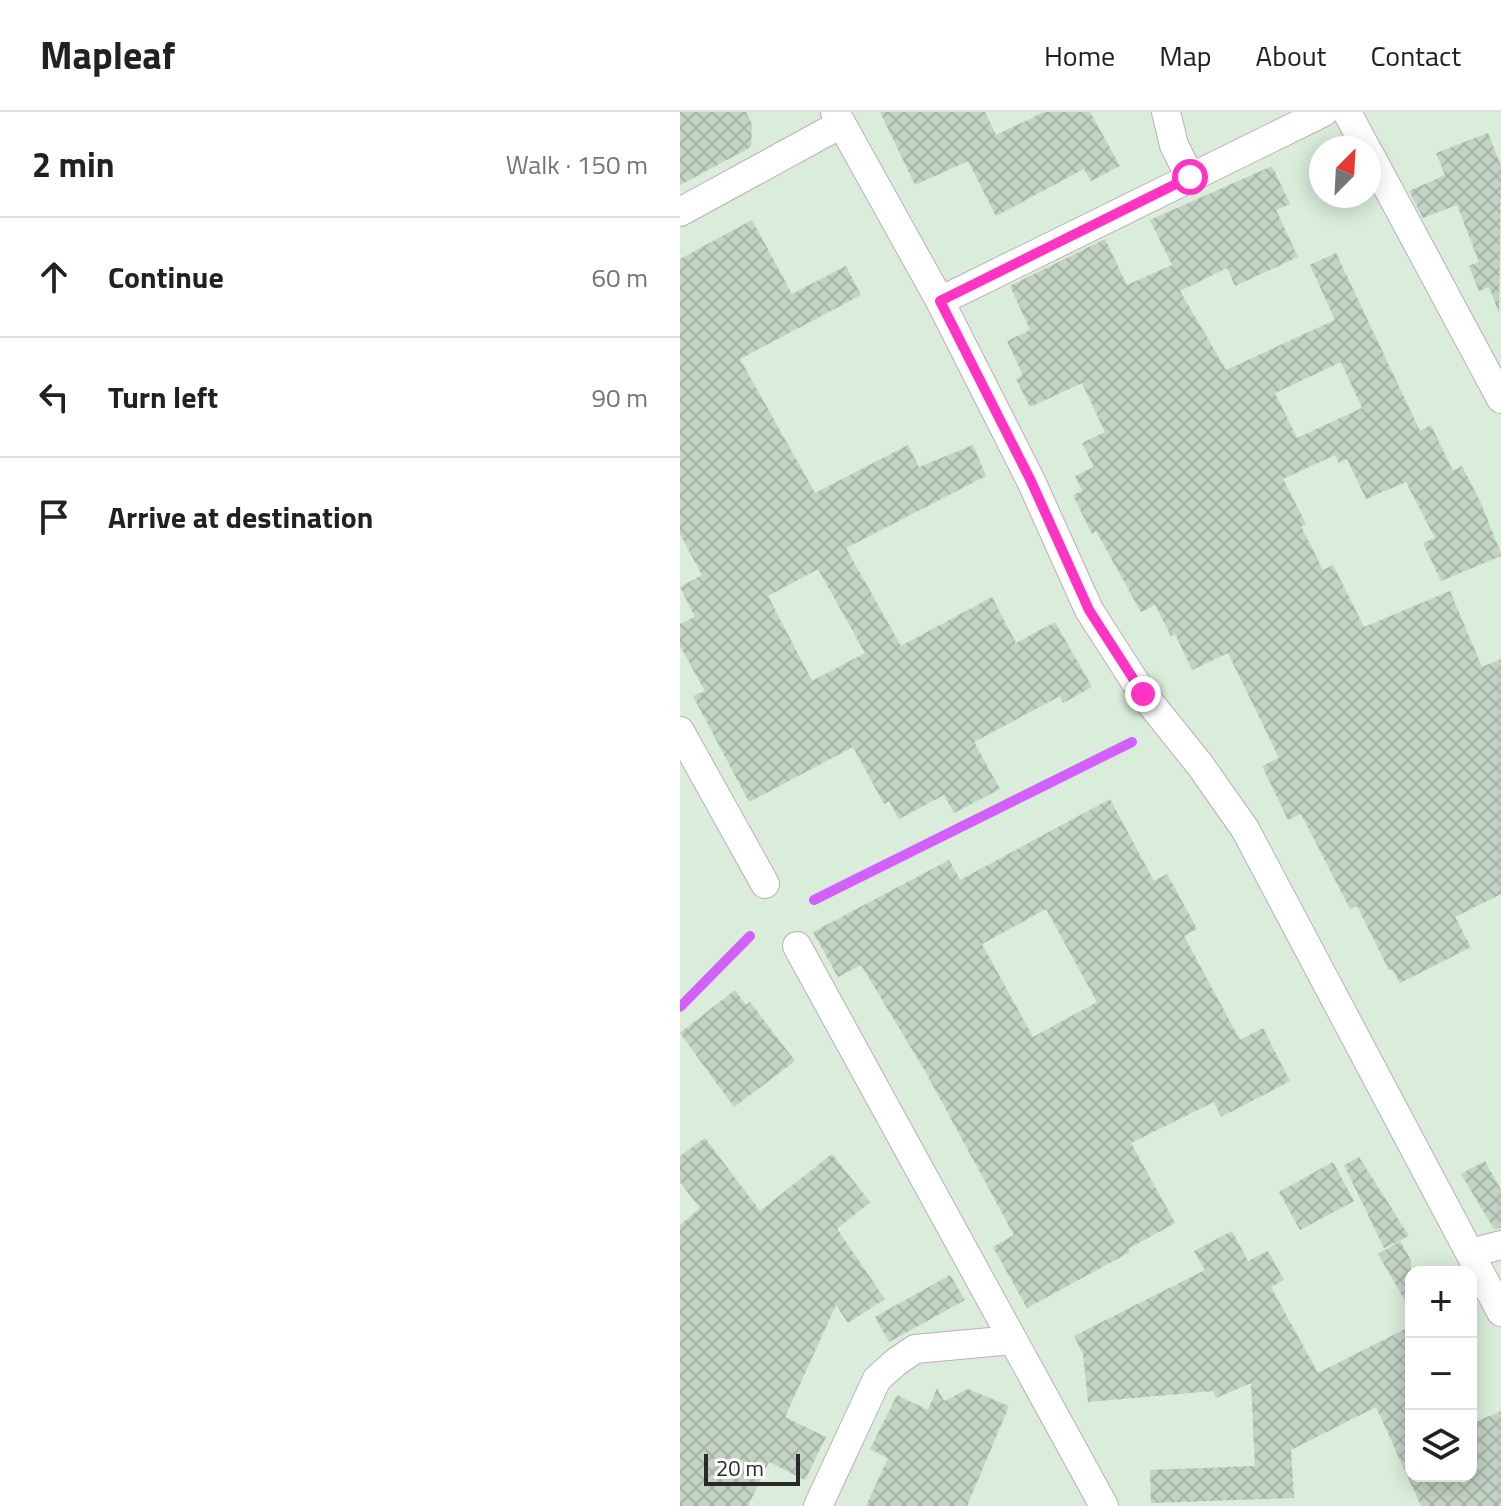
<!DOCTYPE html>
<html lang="en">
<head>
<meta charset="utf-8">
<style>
	body { margin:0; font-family:"Titillium Web",sans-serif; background:#f2f2f2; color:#202124 }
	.controls { position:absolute; right:24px; bottom:24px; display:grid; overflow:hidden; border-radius:16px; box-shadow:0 4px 20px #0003 }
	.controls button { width:72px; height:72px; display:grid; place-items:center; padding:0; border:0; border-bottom:2px solid #e0e0e0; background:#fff; color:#202124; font:40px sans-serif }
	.compass { position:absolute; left:629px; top:24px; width:72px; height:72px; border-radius:50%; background:#fff; box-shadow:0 4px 20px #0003; rotate:24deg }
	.scale { position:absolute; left:24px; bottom:20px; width:96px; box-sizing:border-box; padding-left:8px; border:4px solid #292929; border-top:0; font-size:22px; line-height:28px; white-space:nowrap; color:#292929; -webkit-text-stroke:6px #fff; paint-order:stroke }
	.stop { position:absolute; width:24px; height:24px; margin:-18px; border:6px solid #ff34c5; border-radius:50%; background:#fff }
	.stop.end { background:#ff34c5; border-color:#fff; box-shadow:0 2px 8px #0008 }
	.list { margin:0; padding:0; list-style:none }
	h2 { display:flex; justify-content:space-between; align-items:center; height:104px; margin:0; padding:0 32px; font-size:34px }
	h2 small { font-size:26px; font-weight:400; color:#757577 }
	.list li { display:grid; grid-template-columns:52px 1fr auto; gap:24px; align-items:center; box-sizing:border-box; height:120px; padding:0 32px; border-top:2px solid #e0e0e0 }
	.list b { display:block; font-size:30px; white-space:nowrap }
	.list em { font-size:26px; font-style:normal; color:#757577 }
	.icon { flex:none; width:44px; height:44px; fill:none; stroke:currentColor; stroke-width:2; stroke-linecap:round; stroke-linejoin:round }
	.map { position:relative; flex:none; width:821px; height:1394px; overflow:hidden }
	header { display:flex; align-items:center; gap:48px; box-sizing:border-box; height:112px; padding:0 40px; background:#fff; border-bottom:2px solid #e0e0e0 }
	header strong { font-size:38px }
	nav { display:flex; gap:44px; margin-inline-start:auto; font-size:28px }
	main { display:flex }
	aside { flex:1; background:#fff }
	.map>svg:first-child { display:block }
</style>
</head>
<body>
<header>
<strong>Mapleaf</strong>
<nav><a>Home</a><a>Map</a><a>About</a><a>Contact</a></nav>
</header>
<main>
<aside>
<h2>2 min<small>Walk · 150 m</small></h2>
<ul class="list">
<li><svg class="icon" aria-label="ahead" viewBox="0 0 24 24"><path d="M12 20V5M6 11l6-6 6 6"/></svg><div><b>Continue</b></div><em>60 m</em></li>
<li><svg class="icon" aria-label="left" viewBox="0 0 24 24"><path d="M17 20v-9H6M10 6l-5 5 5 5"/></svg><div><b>Turn left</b></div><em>90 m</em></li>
<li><svg class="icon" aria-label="arrive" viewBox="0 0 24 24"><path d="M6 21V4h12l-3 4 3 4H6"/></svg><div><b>Arrive at destination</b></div></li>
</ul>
</aside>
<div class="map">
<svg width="821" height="1394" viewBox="0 0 821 1394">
	<defs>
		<pattern id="building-cross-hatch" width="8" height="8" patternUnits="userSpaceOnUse" patternTransform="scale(2)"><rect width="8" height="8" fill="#c2d2c3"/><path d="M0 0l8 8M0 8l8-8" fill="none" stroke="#a7b4a8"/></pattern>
	</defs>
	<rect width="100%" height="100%" fill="#d9edda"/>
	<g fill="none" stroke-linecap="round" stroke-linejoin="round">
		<path stroke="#d360fb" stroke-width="10" d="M134,788L452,630
			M0,895L70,824"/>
	</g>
	<path fill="url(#building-cross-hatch)" fill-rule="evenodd" d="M0,0H66L72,12L71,35L0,73Z
		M200,0H305L316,23L364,0H410L440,54L411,69L404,57L316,104L288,49L235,73Z
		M808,21L821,54L819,201L809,175L799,179L789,154L799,150L777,93L743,106L729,79L765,63L756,41Z
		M592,54L610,92L596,98L618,145L555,174L547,156L500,179L546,258L655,208L630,153L656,141L740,319L751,313L773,359L782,354L800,389L821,441V444L761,469L743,431L755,426L726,370L686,387L667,347L659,351L655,343L603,367L626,412L621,414L643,458L653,453L684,515L770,479L802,555L821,547V782L775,805L791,835L720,871L712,857L709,858L677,794L670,797L621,702L608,708L582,654L599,646L548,541L512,558L495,522L491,524L475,493L461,500L416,419L412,422L393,383L402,379L395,364L414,355L402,331L425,320L402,271L350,295L336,267L343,263L327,229L350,218L330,174L425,127L447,173L492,153L470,108ZM661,250L682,296L617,326L595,281Z
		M72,108L112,182L166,154L181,183L60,247L135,381L228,333L239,355L293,333L306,364L166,436L221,534L312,485L336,531L375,510L412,575L383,591L380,584L294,630L320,677L274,701L264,683L219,707L209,689L204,692L173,635L69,690L13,584L25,579L0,534V512L15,505L0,475L22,463L0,422V147ZM138,457L185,541L132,569L88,484Z
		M430,687L474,769L487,762L517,817L504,824L560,928L583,916L610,969L541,1005L534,990L451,1031L495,1111L448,1137L450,1140L347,1196L313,1135L334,1123L245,959L181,853L158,865L133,820L269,748L280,768ZM366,797L417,890L353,925L302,832Z
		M55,878L66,893L70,890L115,949L54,995L0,921Z
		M25,1026L80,1099L152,1042L190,1090L157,1117L205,1187L168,1211L156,1193L105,1305L146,1325L125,1368L89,1350L68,1394H0V1113L20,1096L0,1070V1044Z
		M679,1045L729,1124L704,1136L664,1053Z
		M805,1049L821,1078V1116L814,1117L781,1062Z
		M653,1050L674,1089L620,1118L599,1080Z
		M552,1119L568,1149L588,1139L604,1168L591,1175L638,1261L731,1214V1364H791V1312L821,1299V1394H741L696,1295L611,1338L614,1386L471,1391L470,1358L575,1354L571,1271L536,1286L533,1279L408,1290L403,1242L394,1224L525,1158L514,1139Z
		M720,1129L731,1148V1199L698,1142Z
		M270,1163L285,1188L209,1230L195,1205Z
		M257,1276L264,1289L288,1277L329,1294L287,1394H186L208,1346L190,1337L217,1283L248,1298Z"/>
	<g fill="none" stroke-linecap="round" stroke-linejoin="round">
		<defs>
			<path id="street" d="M155,0L260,189L351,369L409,498L463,582L520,653L565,717L821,1200
				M486,0L494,33L510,65
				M667,0L686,36
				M689,41L821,287
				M0,100L161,12
				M260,189L644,0
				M0,619L85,772
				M117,834L424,1394
				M790,1141L821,1133
				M138,1394L197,1267L216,1250L235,1237L333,1228"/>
		</defs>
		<use href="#street" stroke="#bfadba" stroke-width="30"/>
		<use href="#street" stroke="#fff" stroke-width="28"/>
	</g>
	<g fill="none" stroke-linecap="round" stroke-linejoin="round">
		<path stroke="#ff34c5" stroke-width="10" d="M463,582L409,498L351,369L260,189L510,65"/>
	</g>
</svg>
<div class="controls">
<button>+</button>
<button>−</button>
<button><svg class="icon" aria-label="layers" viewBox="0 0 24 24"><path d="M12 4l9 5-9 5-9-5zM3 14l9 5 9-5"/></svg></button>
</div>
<svg class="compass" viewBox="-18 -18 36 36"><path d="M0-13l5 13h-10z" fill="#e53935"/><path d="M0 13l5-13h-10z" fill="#757577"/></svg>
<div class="scale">20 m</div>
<div class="stop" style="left:510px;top:65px"></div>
<div class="stop end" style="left:463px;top:582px"></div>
</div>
</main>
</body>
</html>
